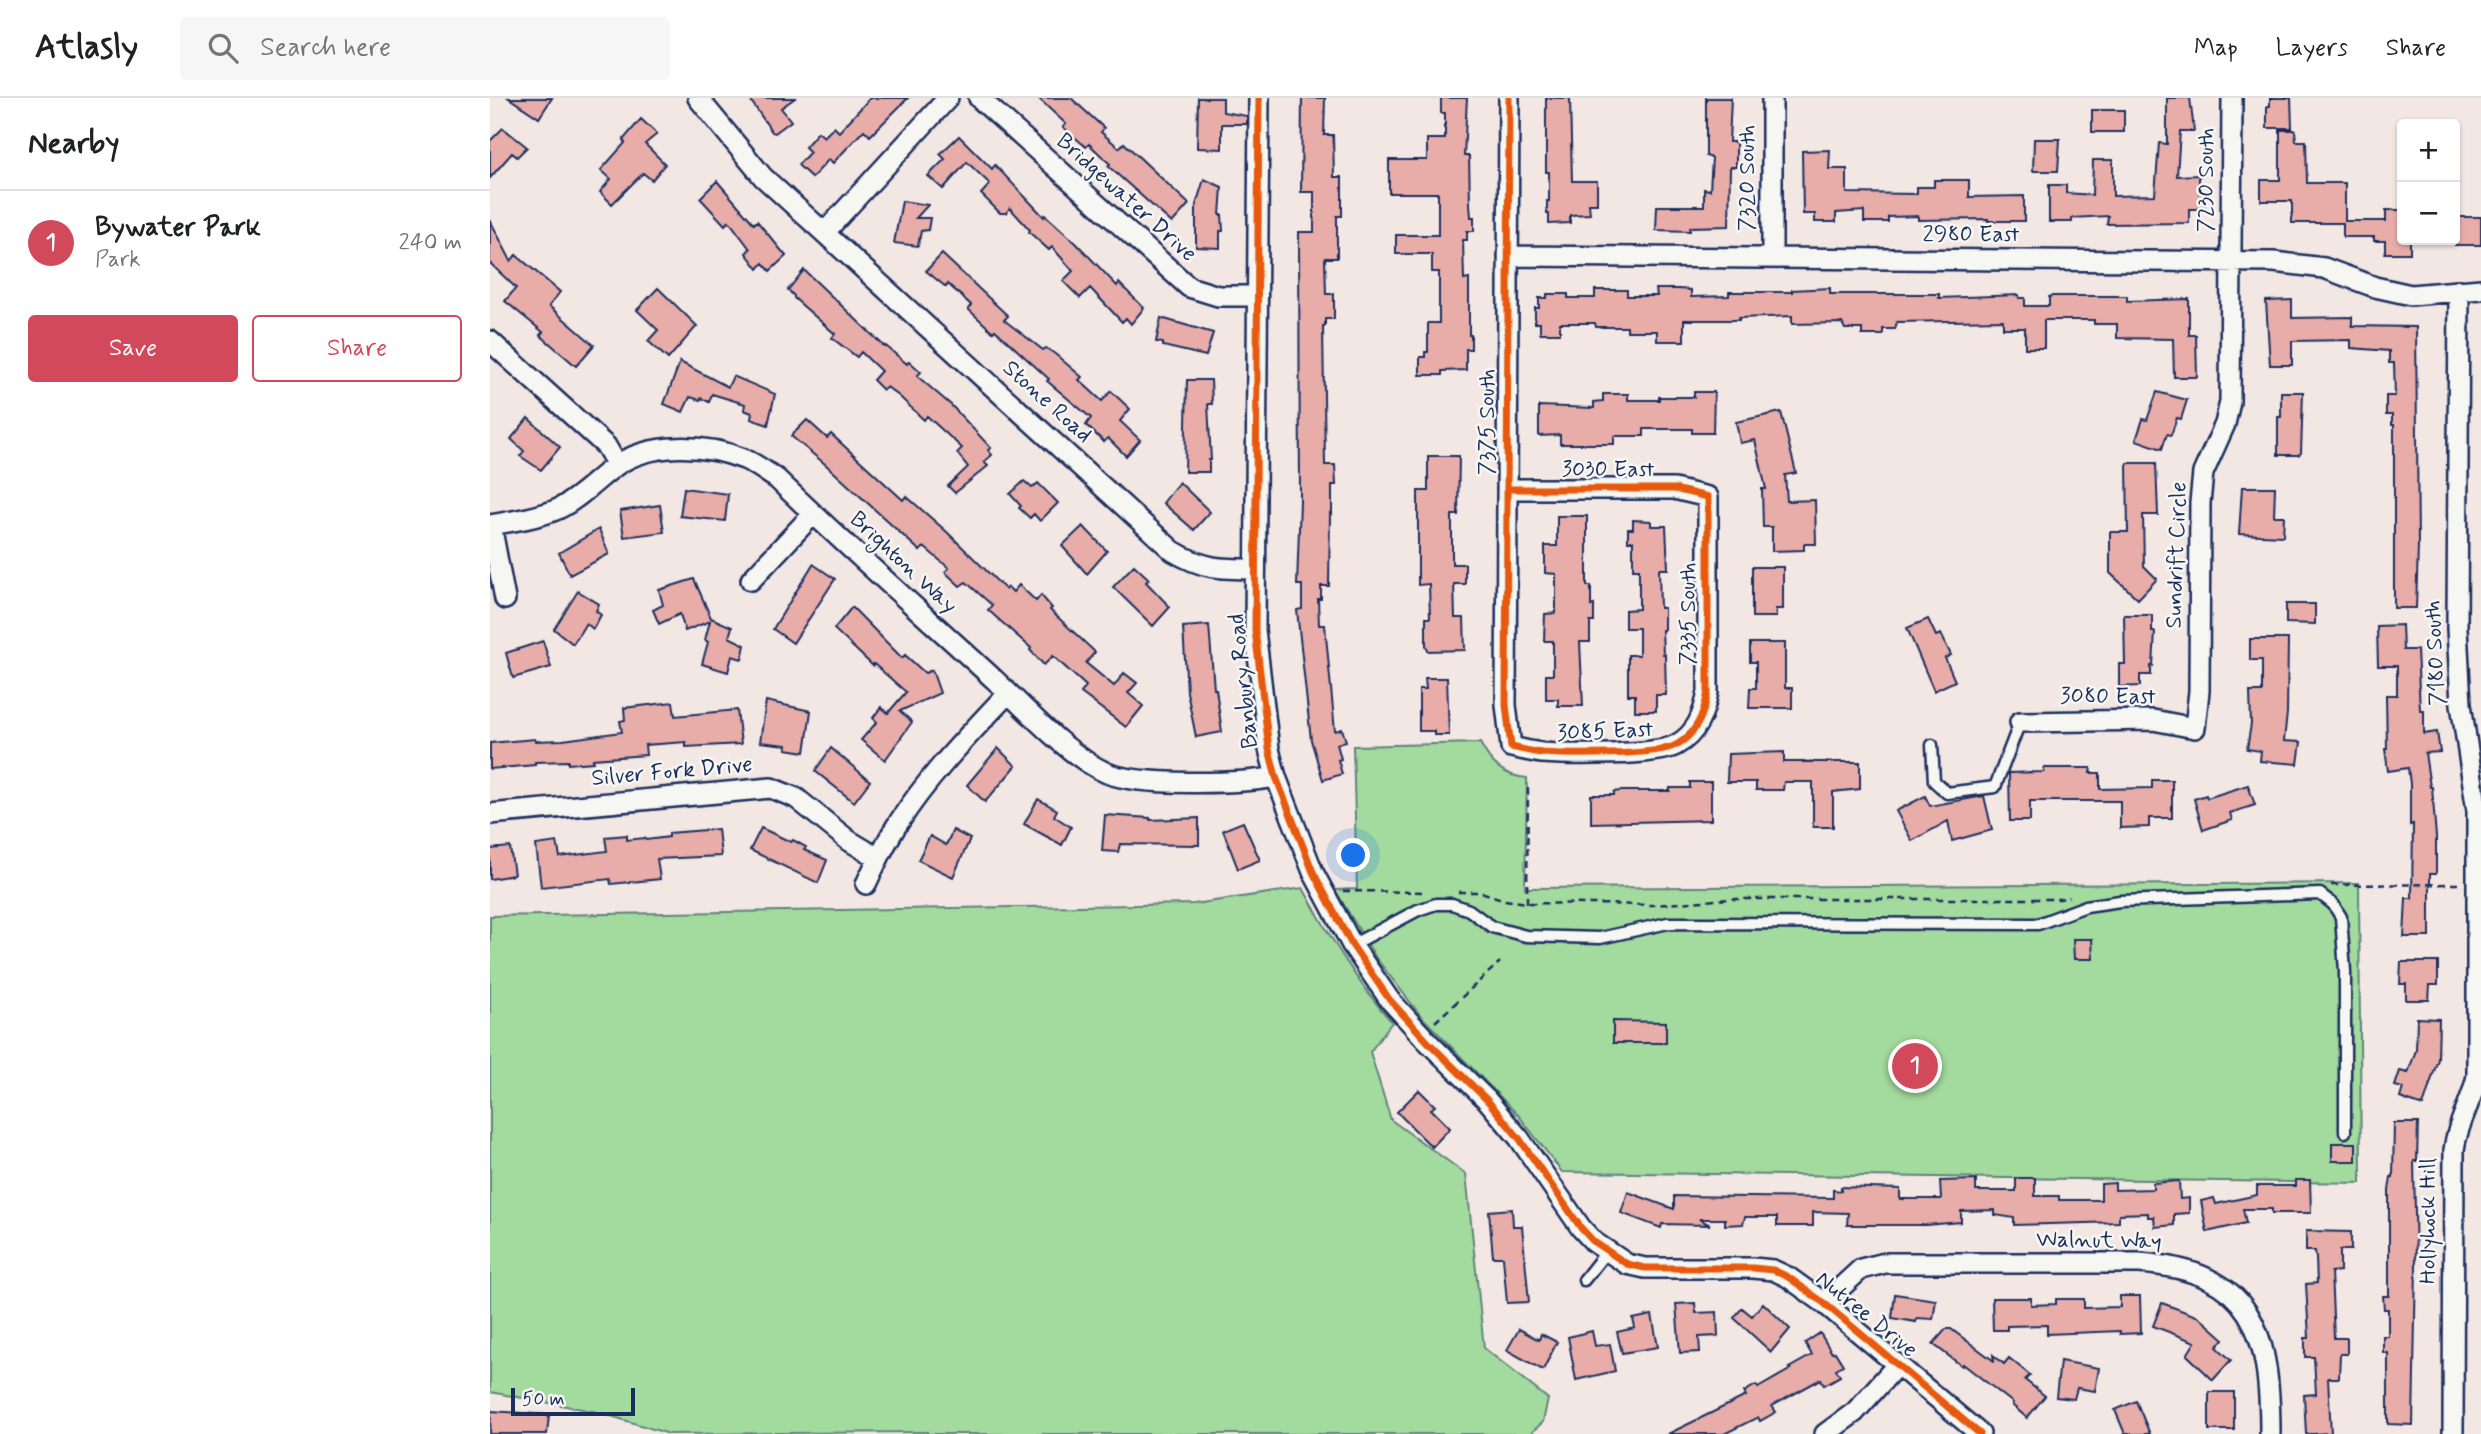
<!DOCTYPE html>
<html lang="en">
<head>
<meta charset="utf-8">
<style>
	body { margin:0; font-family:Mynerve,sans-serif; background:#f6f6f6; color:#202124 }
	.controls { position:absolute; right:21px; top:21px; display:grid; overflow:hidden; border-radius:7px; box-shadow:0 2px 5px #0004 }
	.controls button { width:63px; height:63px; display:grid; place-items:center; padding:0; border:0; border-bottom:2px solid #e0e0e0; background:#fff; color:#202124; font:35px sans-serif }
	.scale { position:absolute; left:21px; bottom:18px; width:124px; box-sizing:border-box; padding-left:7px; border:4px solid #1b2f5e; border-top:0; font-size:19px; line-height:24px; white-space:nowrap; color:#1b2f5e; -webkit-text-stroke:5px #f6f6f2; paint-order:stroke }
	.you { position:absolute; left:864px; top:758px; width:24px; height:24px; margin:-18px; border:5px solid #fff; border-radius:50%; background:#1a73e8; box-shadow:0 0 0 10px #1a73e833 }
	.badge { display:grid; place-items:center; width:46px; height:46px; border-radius:50%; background:#d1495b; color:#fff; font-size:23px; font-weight:700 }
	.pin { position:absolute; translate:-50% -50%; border:4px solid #fff; box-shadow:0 2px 7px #0006 }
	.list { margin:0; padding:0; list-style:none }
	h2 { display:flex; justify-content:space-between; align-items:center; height:91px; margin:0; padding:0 28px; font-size:30px }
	h2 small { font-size:23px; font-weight:400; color:#757577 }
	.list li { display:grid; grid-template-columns:46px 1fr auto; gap:21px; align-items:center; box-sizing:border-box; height:105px; padding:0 28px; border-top:2px solid #e0e0e0 }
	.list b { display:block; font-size:26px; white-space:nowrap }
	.list p { margin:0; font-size:23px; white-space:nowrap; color:#757577 }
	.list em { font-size:23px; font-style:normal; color:#757577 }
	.actions { display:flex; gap:14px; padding:21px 28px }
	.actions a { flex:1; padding:16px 0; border:2px solid #d1495b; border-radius:7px; text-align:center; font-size:24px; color:#d1495b }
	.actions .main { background:#d1495b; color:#fff }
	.icon { flex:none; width:38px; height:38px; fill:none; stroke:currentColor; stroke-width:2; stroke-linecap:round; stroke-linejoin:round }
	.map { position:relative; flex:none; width:1991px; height:1336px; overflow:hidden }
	header { display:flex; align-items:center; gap:42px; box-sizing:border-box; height:98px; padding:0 35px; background:#fff; border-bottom:2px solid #e0e0e0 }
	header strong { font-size:33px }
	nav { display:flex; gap:38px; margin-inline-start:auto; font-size:24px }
	.search { width:490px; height:63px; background:#f6f6f6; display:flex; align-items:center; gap:18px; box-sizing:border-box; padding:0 24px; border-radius:7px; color:#757577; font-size:26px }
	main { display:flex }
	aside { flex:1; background:#fff }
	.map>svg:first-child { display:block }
</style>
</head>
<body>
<header>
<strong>Atlasly</strong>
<div class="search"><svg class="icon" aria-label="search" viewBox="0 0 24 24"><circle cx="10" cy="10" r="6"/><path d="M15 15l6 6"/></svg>Search here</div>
<nav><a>Map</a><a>Layers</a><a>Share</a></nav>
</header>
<main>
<aside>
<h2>Nearby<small></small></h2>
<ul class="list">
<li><span class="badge">1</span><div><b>Bywater Park</b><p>Park</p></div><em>240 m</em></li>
</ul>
<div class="actions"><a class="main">Save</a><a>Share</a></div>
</aside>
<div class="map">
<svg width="1991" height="1336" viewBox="0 0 1991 1336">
	<rect width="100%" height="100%" fill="#f3e7e3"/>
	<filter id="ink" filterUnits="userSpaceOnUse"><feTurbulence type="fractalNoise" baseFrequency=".0143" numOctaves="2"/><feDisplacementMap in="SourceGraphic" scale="14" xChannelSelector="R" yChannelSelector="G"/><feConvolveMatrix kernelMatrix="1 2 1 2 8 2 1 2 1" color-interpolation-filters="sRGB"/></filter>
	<g filter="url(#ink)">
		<path fill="#a3da9e" stroke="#5f847e" stroke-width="2" d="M990,645C1001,666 1013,678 1037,680L1035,790L1869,785L1871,1085L1072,1074L1029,1018L931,918L886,860L845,792L867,791L863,648Z
			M813,790C839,837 866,884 902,924L880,954L901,1022L976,1076L994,1250L1058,1301L1053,1324L1040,1336H437V1334L179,1336L108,1314L0,1294V818L704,806Z"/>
		<path fill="#e8ada9" stroke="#1b2f5e" stroke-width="2" d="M19,0H62L49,20Z
			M259,0H305L291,10L301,23L285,35L282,34Z
			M380,0H418L380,38L374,32L343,65L339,61L322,80L308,67L320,54L315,49L328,34L334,39L344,29L349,34Z
			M548,0H581L614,30L611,34L629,50L634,45L699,106L682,125L618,68L620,66L599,46L596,49L573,29L576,26Z
			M708,0H733V14L757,18V26H732V51L707,50Z
			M812,0H835L834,37H843L844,79H852V118H847V160H835L836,196H844V221H835V228H833L835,367H845L846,387H842V416L840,415L839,488H831V501H828L829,527H835L845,633L852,631L856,643L847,646L851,661L848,662L852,676L833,682L821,642L807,512L812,511V487H807L810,403L809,134H824V94H811Z
			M951,0H977L974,58H979L980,106L981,119H984V133H977V142H973L974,182L979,181V237H981V251H976V272L952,273V277H930V259H935V254H938V225H949V174H942V156H906V137H948V95H899V62H937V41H955V15H951Z
			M1056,0H1080L1082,83H1107V106H1099L1100,116L1080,117V125L1059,126V116H1057V103H1059V74H1056Z
			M1216,0H1241L1239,44H1246V69H1240L1239,128L1200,129V133L1166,132L1167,108H1214V91L1220,92L1222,60L1216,58Z
			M1677,0H1700L1704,33H1690L1687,78L1709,77V95L1715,94V111H1699V125L1617,126L1618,118L1582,120V124H1559V87H1576V95L1602,97L1603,62H1623V98L1665,97L1669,45L1677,46Z
			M1780,0H1801L1802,30H1777V8H1780Z
			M1602,12H1634V34H1602Z
			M151,21L167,36L155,46L175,66L162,82L153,75L122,106L110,94L121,81L111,72L135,45L133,42Z
			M13,30L37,49L27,59L22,55L0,80V43Z
			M1790,32H1805L1806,43H1816L1817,85H1855V123H1896V112H1912V142H1920V155H1895V143H1884V139H1853V125H1802V103H1771V82H1790Z
			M469,38L502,71L505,67L554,119L555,117L587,146L627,188L629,185L654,210L641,226L636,220L632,224L600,190L590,200L573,183L583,173L562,149L559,152L539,134L540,132L520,110L516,115H510L491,96L500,86L477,64L453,91L438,78L455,61L450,56Z
			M1544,41H1570L1568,73H1543Z
			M1340,52L1339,71H1357V95L1427,96V89H1444V82H1479V99L1534,98V123H1498V121L1428,122V118L1398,119V124H1374V113L1346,115V124H1325V116H1313L1312,53Z
			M714,81L732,89L730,117H732L733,133H730V150L706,149V107Z
			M227,83L264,126L267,123L296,158L280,173L273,165L268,171L256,155L260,151L239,123L235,127L210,100Z
			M412,103L438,107L426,120H440L438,132L431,133L428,148L404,145Z
			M1965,119H1991V147H1965Z
			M0,122L21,163L26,157L70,194L59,208L104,247L86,268L50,237L53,234L15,203L26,190L0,165Z
			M452,156L518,218L514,222L553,252L556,250L565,256L592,279L589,282L612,303L621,293L640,311L630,323L650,342L636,358L618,340L614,344L596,327L601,320L557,283L559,281L505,232L503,234L478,211L481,207L458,186L456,189L436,173Z
			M314,172L395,249L396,248L417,266L419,263L431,274L427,278L461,307L501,350L498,352L502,357L494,364L498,368L465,395L458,388L478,369L467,355L472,350L437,318L434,322L410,299L397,289L393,292L383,282L391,273L371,254L367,259L342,240L345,236L304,200V198L298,192Z
			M168,190L207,228L178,261L158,243L168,232L147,212Z
			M1340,190V196H1449V200L1529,197V200H1535V208H1559V199L1562,198H1637V203L1699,201V237H1706L1707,279H1684L1683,241L1627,240V226H1604V222H1554V250H1535V230H1513V222L1407,224L1405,231H1393V237H1372V231H1355L1352,225L1302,226V218L1249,220V222H1194V243H1167V233H1137V229H1106L1105,225H1070V235H1050V225H1045V210H1049V200H1057V196H1078V200H1105V192H1137V198H1167L1166,191H1188L1201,192V199L1239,198V194H1302V192Z
			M1802,202V220L1862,219V228L1926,229L1928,448L1926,510H1904V327H1902V317H1896V298H1905L1904,265H1899V253L1861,250V242L1802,243V267H1780L1776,203Z
			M671,220L723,235L716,258L673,248V245L666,244Z
			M190,264L238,289L243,278L285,296L278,327L261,321L262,315L254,312L255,306L222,296L219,304L211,300L210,302L200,299L193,314L174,306Z
			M697,282H721L722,306H718L721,362H719V374H695Z
			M1204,294H1224L1223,335H1202V331H1154V338H1124V346H1070V337L1049,338V308L1104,310V304L1113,303V296H1138V302H1169V299H1204Z
			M1667,294L1697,302L1691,321L1687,320L1681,337L1677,336L1672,351L1646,342L1653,321L1657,322Z
			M1791,294H1813L1811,355L1808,357H1788V319H1791Z
			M1291,314L1306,375L1295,377L1297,403L1325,402L1326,446H1314V452L1282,453V429H1273L1272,391H1276L1265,342L1250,345L1246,324Z
			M38,320L70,349L51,372L30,358L34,353L21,341Z
			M317,322L337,340L341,336L413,402L416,398L457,434L516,492L518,489L523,494L529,487L546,503L551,497L562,510L560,512L605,554L596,565L624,588L634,575L647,585L638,595L653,608L636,629L591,595L596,588L563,558L554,567L540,552L541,550L498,512L502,507L476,484L470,488L455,474L459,470L434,449L430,453L335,366L301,338Z
			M938,358H969L968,417H962V466H975V486H964L965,520H974L975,552L938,553L936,547V520H940L939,486L928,487V393H938Z
			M1637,365H1666L1668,417H1653L1654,468L1667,481L1648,501L1620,475V434H1638Z
			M534,383L542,390L548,385L568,405L550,423L544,416L540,420L529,410L531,408L520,396Z
			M689,384L720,414L704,432L673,405Z
			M1752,389H1785L1784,418H1794L1793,438L1749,436Z
			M194,390L238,396L235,423L190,418Z
			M170,407L174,434L134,439L130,413Z
			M1067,418H1097V488H1101V508L1104,507V524H1100V544H1090L1093,608H1068V601H1056V577H1063V543H1054L1055,516L1066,515V476L1055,475V448H1067Z
			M1143,422L1161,423V428H1176L1178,471H1169L1170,510H1174V532H1172L1173,556H1175L1176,597H1166V613H1145V597H1138V557H1149V530H1135V512L1149,511V471H1143V443H1138V431H1143Z
			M593,428L617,453L597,476L572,448Z
			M109,431L119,456L80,477L69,455Z
			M323,466L345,481L303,545L283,531Z
			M644,467L659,481L656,484L680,509L663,528L623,489Z
			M1262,469H1293V511H1286V519H1262Z
			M204,481L221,520L242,529L239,539L255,547L252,561L242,558L238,574L212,566L218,544L215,542L220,523L195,533L190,516L169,526L163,512L173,507L169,492Z
			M88,493L109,506L106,513L111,517L103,531L96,525L83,546L64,531Z
			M1796,506H1825V526L1796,525Z
			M362,509L412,560L415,557L435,575L442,572L450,595L410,613L422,624L395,662L371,642L387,624L383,620L391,609L398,615L416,594L384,566L383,568L344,531Z
			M1634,517H1662V534H1665L1663,568H1661V577H1650V588L1629,589V566H1635Z
			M1438,521L1446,538L1451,536L1461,557L1455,560L1465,583L1444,593L1417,530Z
			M719,527L724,591H726L732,634L706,639L697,594L693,529Z
			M1912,527L1913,552H1927L1930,612H1934V636L1947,634L1950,654L1935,655L1940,689H1942L1946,739V776H1940V839H1914L1916,800H1922L1923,726L1920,727V686L1918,670L1898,673L1895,651H1897L1896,597H1907V568H1888L1887,528Z
			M1760,541H1798L1797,615L1794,643L1811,644L1808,666L1770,663L1771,653L1757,651L1761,626L1760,594H1772V562H1760Z
			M53,543L61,569L23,580L16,555Z
			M1260,545H1295V590H1302V610H1259L1260,590H1266V564H1260Z
			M935,580H957L959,637H944V633H929V591H936Z
			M276,603L321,613L315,654L296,651L297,647L270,644Z
			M183,604L185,618L247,612L251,646L196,649V644L155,647L156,657L103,661V664L78,666V663L45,664V667L0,671V645L45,641V643L73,642L132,634L130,623L135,622L134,610Z
			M341,650L380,683L364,704L325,673Z
			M508,650L526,668L495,704L477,687Z
			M1294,654V664H1370V691L1343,694V729H1323V684H1294L1293,692H1266V684H1237L1238,656Z
			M1554,670H1601L1600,675H1610V691L1662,690V682H1682V720H1659V729L1630,730V703H1540V723H1520L1519,675L1554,674Z
			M1200,684H1221V722L1101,725V697H1124V694L1130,693H1180V690H1200Z
			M1758,687L1765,707L1740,715L1742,722L1713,732L1704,701L1716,697L1717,700Z
			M1435,698L1440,708L1494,698L1502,732L1462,743L1458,723L1422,743L1406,713Z
			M548,701L567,712L564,718L581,729L572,747L534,726Z
			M615,717L660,720V722L709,720V747L630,746L628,754L612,753Z
			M753,724L770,762L748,771L733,732Z
			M271,730L301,744L303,742L316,749L314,752L337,762L328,785L260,752Z
			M228,731L231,758L167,761L170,781L121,786L120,781L51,789L46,747L67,744L70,759L117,753L115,739L137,737V742L155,740L156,742L179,739V735Z
			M463,732L480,741L463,779L428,762L440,738L456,747Z
			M20,749L24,777L0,781V751Z
			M1583,841H1602L1603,861H1584Z
			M1911,864H1948V887H1940L1939,902H1916V886H1910Z
			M1927,920L1949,921L1948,961L1933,1008L1910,1000L1913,990L1905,988L1910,973L1918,975L1926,952Z
			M1123,923L1176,924V945H1123Z
			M929,992L945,1008L941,1011L960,1030L942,1049L907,1014Z
			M1904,1025H1928L1927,1063H1924L1926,1167L1923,1327L1898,1326V1255H1893V1238H1898V1211H1894L1893,1198H1899V1092L1901,1079H1903Z
			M1842,1045H1866V1063H1842Z
			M1526,1080H1545V1098H1569V1102H1611V1086L1625,1085V1092L1663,1091V1085L1689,1083L1690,1101L1699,1100V1115L1684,1116V1127L1665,1129L1664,1119H1658V1115L1629,1116V1124L1524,1127V1120L1505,1117V1112L1471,1113V1124L1435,1127H1357L1358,1115L1323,1114V1128H1287V1119H1255L1253,1126L1235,1127V1121H1209L1220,1127L1172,1126L1171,1130L1131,1115L1138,1094L1184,1111V1098L1343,1100V1092L1351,1093V1089L1410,1091V1101H1451L1450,1083L1486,1082V1093H1526Z
			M1806,1082H1820L1821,1115H1782V1111H1753L1756,1125L1717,1134L1711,1103L1724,1100L1726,1106L1767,1097V1088H1806Z
			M1022,1111L1023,1128H1032L1039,1204L1017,1205L1013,1159H1003L999,1113Z
			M1816,1133L1861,1134V1152H1850V1173L1841,1174L1844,1240H1857V1256H1850L1849,1280H1838L1841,1335L1822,1336H1816L1814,1297L1826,1296L1824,1259H1815V1240H1819L1816,1186L1827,1185L1826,1160L1825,1153H1816Z
			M1405,1196L1446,1202L1443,1221L1427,1220L1426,1224L1402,1220Z
			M1630,1198H1650L1651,1235L1630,1236V1233L1557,1236V1227L1517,1228V1232H1503L1502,1200H1541V1207L1566,1206V1201H1594V1210L1630,1209Z
			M1205,1205L1206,1215L1227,1214L1228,1238L1209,1239L1210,1254L1190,1255L1186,1206Z
			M1273,1205L1300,1231L1281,1254L1244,1220L1252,1210L1262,1218Z
			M1672,1205L1709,1219L1734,1241L1727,1249L1741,1262L1723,1282L1697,1257L1705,1244L1663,1228Z
			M1162,1217L1168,1249L1132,1255L1127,1234L1145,1230L1143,1221Z
			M1029,1231L1049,1242L1051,1236L1067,1244L1053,1272L1017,1252Z
			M1456,1231H1461L1504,1263L1503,1257L1514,1266L1519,1260L1540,1277L1535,1282L1555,1298L1537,1320L1522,1307L1523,1305L1473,1266L1472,1268L1443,1246Z
			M1102,1233L1105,1248L1120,1246L1125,1273L1086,1282L1078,1239Z
			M1330,1235L1342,1255L1345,1254L1353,1267L1346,1271L1350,1278L1334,1287L1331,1281L1311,1292L1282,1308L1286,1314L1270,1323L1268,1319L1234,1336H1178L1256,1298L1254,1294L1266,1287L1268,1290L1301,1271L1299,1270L1322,1257L1315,1245Z
			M1570,1263L1609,1270L1605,1293L1587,1290L1584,1301L1566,1299Z
			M1719,1294H1744V1332H1719Z
			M1646,1303L1660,1336H1635L1625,1312Z
			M1,1313L59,1317L57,1336H0Z"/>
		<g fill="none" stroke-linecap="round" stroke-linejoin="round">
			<defs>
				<path id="lane" d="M1442,647L1444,683L1457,695L1505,689L1530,624
					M862,847L928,812L946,806H962L979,812L1002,829L1036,838L1110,840L1178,825L1548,826L1596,808L1630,803L1830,796L1843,806L1851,819L1855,873V1034
					M1094,1182L1116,1154"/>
				<path id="street" d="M208,0L273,79L683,453C713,471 730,471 765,471
					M489,0L699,189L728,198H767
					M769,0L765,532L779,651L786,679L823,774L862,847L899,901L938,944L997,1002L1029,1040L1091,1130L1104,1144L1137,1166L1155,1170H1263L1283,1172L1298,1179L1334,1205L1490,1336
					M335,134L458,0
					M1018,158L1784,164L1834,170L1885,189L1921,197L1991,191
					M1282,160V0
					M0,243L116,348L127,367
					M1017,391H1184L1218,399V594C1214,615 1207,636 1186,647C1166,658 1078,657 1052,655C1042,654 1031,651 1021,649L1016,607L1019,0
					M0,427C22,423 47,420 68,411C89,401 106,382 124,369C160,343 215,346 254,361C266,366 276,374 287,381C358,450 433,516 506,583C537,612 578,658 617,675C648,688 750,686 786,679
					M1,427L15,501
					M261,482L323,416
					M1530,624L1663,622L1705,630L1709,593L1710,405L1713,375L1735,326L1740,304L1742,0
					M0,716L281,690L306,700L358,742L388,760
					M376,786C386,765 396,743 409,724C440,676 480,636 518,595
					M1334,1205L1371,1171L1395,1165H1649C1764,1173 1780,1234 1780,1336
					M1335,1336L1365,1314L1407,1267
					M1963,1336L1964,1052C1967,1025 1982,1004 1987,978V713L1971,606L1967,530L1969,192"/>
			</defs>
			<use href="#lane" stroke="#1b2f5e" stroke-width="15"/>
			<use href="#street" stroke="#1b2f5e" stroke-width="24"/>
			<path stroke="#1b2f5e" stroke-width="2.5" stroke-dasharray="7 5" stroke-linecap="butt" d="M1841,787L1971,786
				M853,793L937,794
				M968,794H991L1015,802L1037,805L1164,807L1239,801H1570L1579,799
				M1037,805L1038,686
				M945,924L1010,864"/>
			<use href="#lane" stroke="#f6f6f2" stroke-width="10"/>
			<use href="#street" stroke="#f6f6f2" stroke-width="19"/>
			<defs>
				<path id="cycleway" d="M769,0L765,532L779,651L786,679L823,774L862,847L899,901L938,944L997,1002L1029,1040L1091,1130L1104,1144L1137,1166L1155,1170H1263L1283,1172L1298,1179L1334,1205L1490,1336
					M1017,391H1184L1218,399V594C1214,615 1207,636 1186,647C1166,658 1078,657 1052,655C1042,654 1031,651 1021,649L1016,607L1019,0"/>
			</defs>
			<use href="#cycleway" stroke="#f6f6f2" stroke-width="11"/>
			<use href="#cycleway" stroke="#e8590c" stroke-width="7"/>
		</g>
	</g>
	<g text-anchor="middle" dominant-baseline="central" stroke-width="5" stroke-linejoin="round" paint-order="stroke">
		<g font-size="23" fill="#1b2f5e" stroke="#f6f6f2">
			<text transform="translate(1258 80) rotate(-90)">7320 South</text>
			<text transform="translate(1717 82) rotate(-90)">7230 South</text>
			<text transform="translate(636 100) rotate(42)">Bridgewater Drive</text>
			<text x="1481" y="137">2980 East</text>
			<text transform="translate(557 304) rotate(42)">Stone Road</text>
			<text transform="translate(998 324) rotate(-90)">7375 South</text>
			<text x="1118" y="372">3030 East</text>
			<text transform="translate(1687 457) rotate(-88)">Sundrift Circle</text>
			<text transform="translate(413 465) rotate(43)">Brighton Way</text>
			<text transform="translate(1199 516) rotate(-90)">7335 South</text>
			<text transform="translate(1946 555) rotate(-93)">7180 South</text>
			<text transform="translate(754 583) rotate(-96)">Banbury Road</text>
			<text transform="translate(1618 599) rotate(1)">3080 East</text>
			<text transform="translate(1115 634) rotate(-2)">3085 East</text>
			<text transform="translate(182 674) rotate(-5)">Silver Fork Drive</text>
			<text transform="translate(1939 1123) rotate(-90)">Hollyhock Hill</text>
			<text transform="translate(1609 1143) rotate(1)">Walnut Way</text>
			<text transform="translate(1376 1217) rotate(39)">Nutree Drive</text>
		</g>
	</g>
</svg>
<div class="controls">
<button>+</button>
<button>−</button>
</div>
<div class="scale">50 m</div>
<div class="you"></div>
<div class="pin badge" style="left:1425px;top:968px">1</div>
</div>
</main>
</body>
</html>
